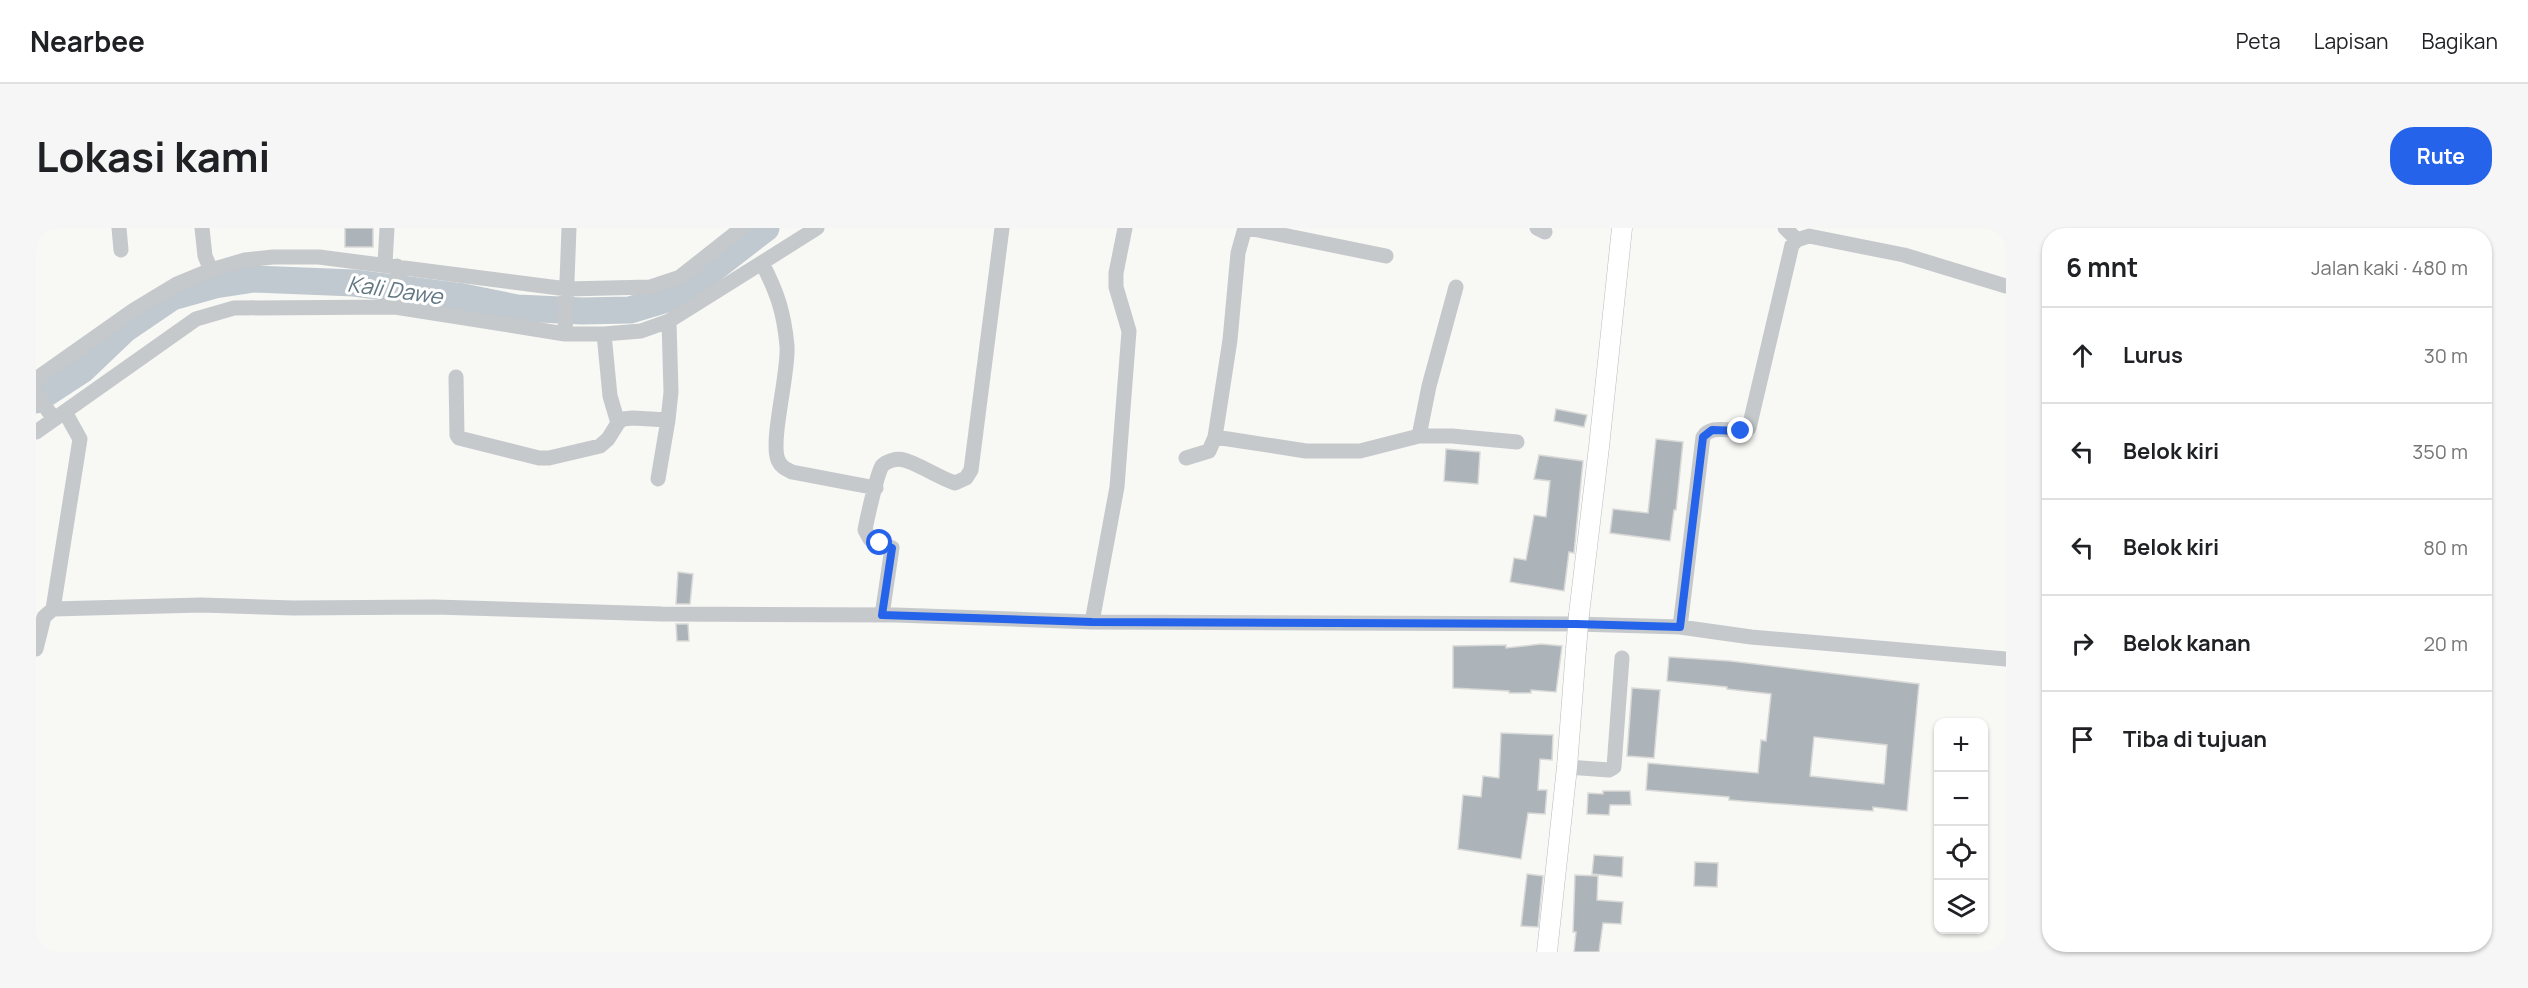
<!DOCTYPE html>
<html lang="id">
<head>
<meta charset="utf-8">
<style>
	body { margin:0; font-family:Manrope,sans-serif; background:#f6f6f6; color:#202124 }
	.controls { position:absolute; right:18px; bottom:18px; display:grid; overflow:hidden; border-radius:12px; box-shadow:0 2px 4px #0004 }
	.controls button { width:54px; height:54px; display:grid; place-items:center; padding:0; border:0; border-bottom:2px solid #e0e0e0; background:#fff; color:#202124; font:30px sans-serif }
	.stop { position:absolute; width:18px; height:18px; margin:-14px; border:4px solid #2563eb; border-radius:50%; background:#fff }
	.stop.end { background:#2563eb; border-color:#fff; box-shadow:0 2px 6px #0008 }
	.list { margin:0; padding:0; list-style:none }
	h2 { display:flex; justify-content:space-between; align-items:center; height:78px; margin:0; padding:0 24px; font-size:26px }
	h2 small { font-size:20px; font-weight:400; color:#757577 }
	.list li { display:grid; grid-template-columns:39px 1fr auto; gap:18px; align-items:center; box-sizing:border-box; height:96px; padding:0 24px; border-top:2px solid #e0e0e0 }
	.list b { display:block; font-size:22px; white-space:nowrap }
	.list em { font-size:20px; font-style:normal; color:#757577 }
	.icon { flex:none; width:33px; height:33px; fill:none; stroke:currentColor; stroke-width:2; stroke-linecap:round; stroke-linejoin:round }
	.map { position:relative; flex:none; width:1970px; height:724px; overflow:hidden; border-radius:24px }
	header { display:flex; align-items:center; gap:36px; box-sizing:border-box; height:84px; padding:0 30px; background:#fff; border-bottom:2px solid #e0e0e0 }
	header strong { font-size:28px }
	nav { display:flex; gap:33px; margin-inline-start:auto; font-size:21px }
	.intro { display:flex; align-items:center; justify-content:space-between; box-sizing:border-box; height:144px; padding:0 36px }
	h1 { margin:0; font-size:42px }
	.button { padding:15px 27px; border-radius:24px; background:#2563eb; color:#fff; font-size:21px; font-weight:700 }
	main { display:flex; gap:36px; padding:0 36px }
	aside { flex:1; background:#fff; border-radius:24px; box-shadow:0 2px 4px #0004 }
	.map>svg:first-child { display:block }
</style>
</head>
<body>
<header>
<strong>Nearbee</strong>
<nav><a>Peta</a><a>Lapisan</a><a>Bagikan</a></nav>
</header>
<div class="intro"><h1>Lokasi kami</h1><a class="button">Rute</a></div>
<main>
<div class="map">
<svg width="1970" height="724" viewBox="0 0 1970 724">
	<rect width="100%" height="100%" fill="#f8f8f5"/>
	<g fill="none" stroke-linecap="round" stroke-linejoin="round">
		<path stroke="#c0c9cf" stroke-width="27" d="M0,172L46,142L89,101L136,69L179,57L218,51L318,55L427,69L481,80L546,83L594,82L634,70L669,47L730,0"/>
	</g>
	<path fill="#acb4ba" stroke="#d9d9d7" stroke-width="1.5" fill-rule="evenodd" d="M309,0H337V19H309Z
		M1520,181L1551,187L1548,199L1518,193Z
		M1620,211L1647,214L1640,282H1638L1634,313L1574,305L1577,281L1612,285Z
		M1410,221L1444,224L1442,256L1408,253Z
		M1503,227L1547,233L1538,325L1533,324L1528,363L1474,354L1478,330L1490,332L1498,287L1510,289L1514,253L1498,251Z
		M642,344L657,346L654,376H640Z
		M640,396H652L653,413H641Z
		M1505,416L1526,418L1520,464L1495,462V465H1473V463L1417,460V418L1470,417V420Z
		M1633,429L1694,433L1883,456L1871,583L1837,579V583L1693,572V569L1610,562L1612,535L1722,545L1725,512L1730,513L1735,466L1691,461V459L1631,453ZM1778,509L1851,517L1848,556L1774,548Z
		M1596,460L1624,462L1618,530L1591,528Z
		M1465,505L1517,507L1516,532L1504,531L1502,562H1511L1509,586L1492,585L1485,631L1422,621L1427,567L1445,569L1447,548L1463,550Z
		M1567,563H1594L1595,577H1574L1573,587L1551,586L1552,565L1567,566Z
		M1558,627L1587,629L1586,649L1556,646Z
		M1659,634L1682,635L1681,659L1658,658Z
		M1491,646L1507,648L1502,699L1485,698Z
		M1539,647L1562,648L1561,672L1587,674L1585,696L1567,695L1563,724H1538L1540,704H1537Z"/>
	<g fill="none" stroke-linecap="round" stroke-linejoin="round">
		<defs>
			<path id="major" d="M1543,386L1563,219L1586,0
				M1511,724L1531,539L1540,421"/>
		</defs>
		<use href="#major" stroke="#b8bcc0" stroke-width="21"/>
		<path stroke="#c5c9cc" stroke-width="15" d="M83,0L85,22
			M166,0L169,28L175,42
			M1212,0L1350,28
			M1501,0L1509,4
			M1749,0L1761,12
			M726,35C741,64 748,84 751,118C753,145 734,212 742,232C745,239 750,241 756,244L840,260
			M349,36L351,0
			M359,79L361,38
			M529,106L533,0
			M568,106L574,168L582,195
			M420,149L421,207L423,210L503,230H513L564,218L572,211L582,195L587,191L597,190L632,192L635,164L633,93
			M0,151L98,82L141,56L175,42L209,32L237,29H283L531,61L614,59L644,49L706,0
			M0,166L18,191
			M0,204L160,91L198,80L359,79L529,106H568L605,103L633,93L781,0
			M1383,208L1393,158L1420,59
			M1179,209L1270,223H1324L1383,208H1416L1481,214
			M1150,230L1173,223L1179,209L1194,112L1202,25L1209,0
			M622,251L632,192
			M17,381L44,211L29,184
			M846,387L856,320L834,311L829,302C831,291 841,246 846,238C850,233 861,230 868,232C881,235 903,250 919,255L930,250L935,242L966,0
			M1056,394L1081,259L1093,103L1080,59V45L1089,0
			M1644,399L1667,209C1676,194 1699,207 1713,200L1756,17L1761,12L1773,8L1868,27L1970,58
			M0,421L8,389L17,381L165,377L257,380L399,379L626,386L860,387L1056,394L1540,396L1644,399L1715,409L1970,431
			M1531,539L1573,542L1578,539L1586,430"/>
		<use href="#major" stroke="#fff" stroke-width="20"/>
		<defs>
			<path id="major-bridge" d="M1540,421L1543,386"/>
		</defs>
		<use href="#major-bridge" stroke="#b8bcc0" stroke-width="21" stroke-linecap="butt"/>
		<use href="#major-bridge" stroke="#fff" stroke-width="20"/>
	</g>
	<g fill="none" stroke-linecap="round" stroke-linejoin="round">
		<path stroke="#2563eb" stroke-width="8" d="M844,315L856,320L846,387L1056,394L1540,396L1644,399L1667,209L1676,202L1705,203"/>
	</g>
	<g text-anchor="middle" dominant-baseline="central" stroke-width="6" stroke-linejoin="round" paint-order="stroke">
		<g font-size="22" font-style="italic" fill="#627883" stroke="#fff">
			<text transform="translate(359 62) rotate(8)">Kali Dawe</text>
		</g>
	</g>
</svg>
<div class="controls">
<button>+</button>
<button>−</button>
<button><svg class="icon" aria-label="locate" viewBox="0 0 24 24"><circle cx="12" cy="12" r="6"/><path d="M12 2v4M12 18v4M2 12h4M18 12h4"/></svg></button>
<button><svg class="icon" aria-label="layers" viewBox="0 0 24 24"><path d="M12 4l9 5-9 5-9-5zM3 14l9 5 9-5"/></svg></button>
</div>
<div class="stop" style="left:844px;top:315px"></div>
<div class="stop end" style="left:1705px;top:203px"></div>
</div>
<aside>
<h2>6 mnt<small>Jalan kaki · 480 m</small></h2>
<ul class="list">
<li><svg class="icon" aria-label="ahead" viewBox="0 0 24 24"><path d="M12 20V5M6 11l6-6 6 6"/></svg><div><b>Lurus</b></div><em>30 m</em></li>
<li><svg class="icon" aria-label="left" viewBox="0 0 24 24"><path d="M17 20v-9H6M10 6l-5 5 5 5"/></svg><div><b>Belok kiri</b></div><em>350 m</em></li>
<li><svg class="icon" aria-label="left" viewBox="0 0 24 24"><path d="M17 20v-9H6M10 6l-5 5 5 5"/></svg><div><b>Belok kiri</b></div><em>80 m</em></li>
<li><svg class="icon" aria-label="right" viewBox="0 0 24 24"><path d="M7 20v-9h11M14 6l5 5-5 5"/></svg><div><b>Belok kanan</b></div><em>20 m</em></li>
<li><svg class="icon" aria-label="arrive" viewBox="0 0 24 24"><path d="M6 21V4h12l-3 4 3 4H6"/></svg><div><b>Tiba di tujuan</b></div></li>
</ul>
</aside>
</main>
</body>
</html>
